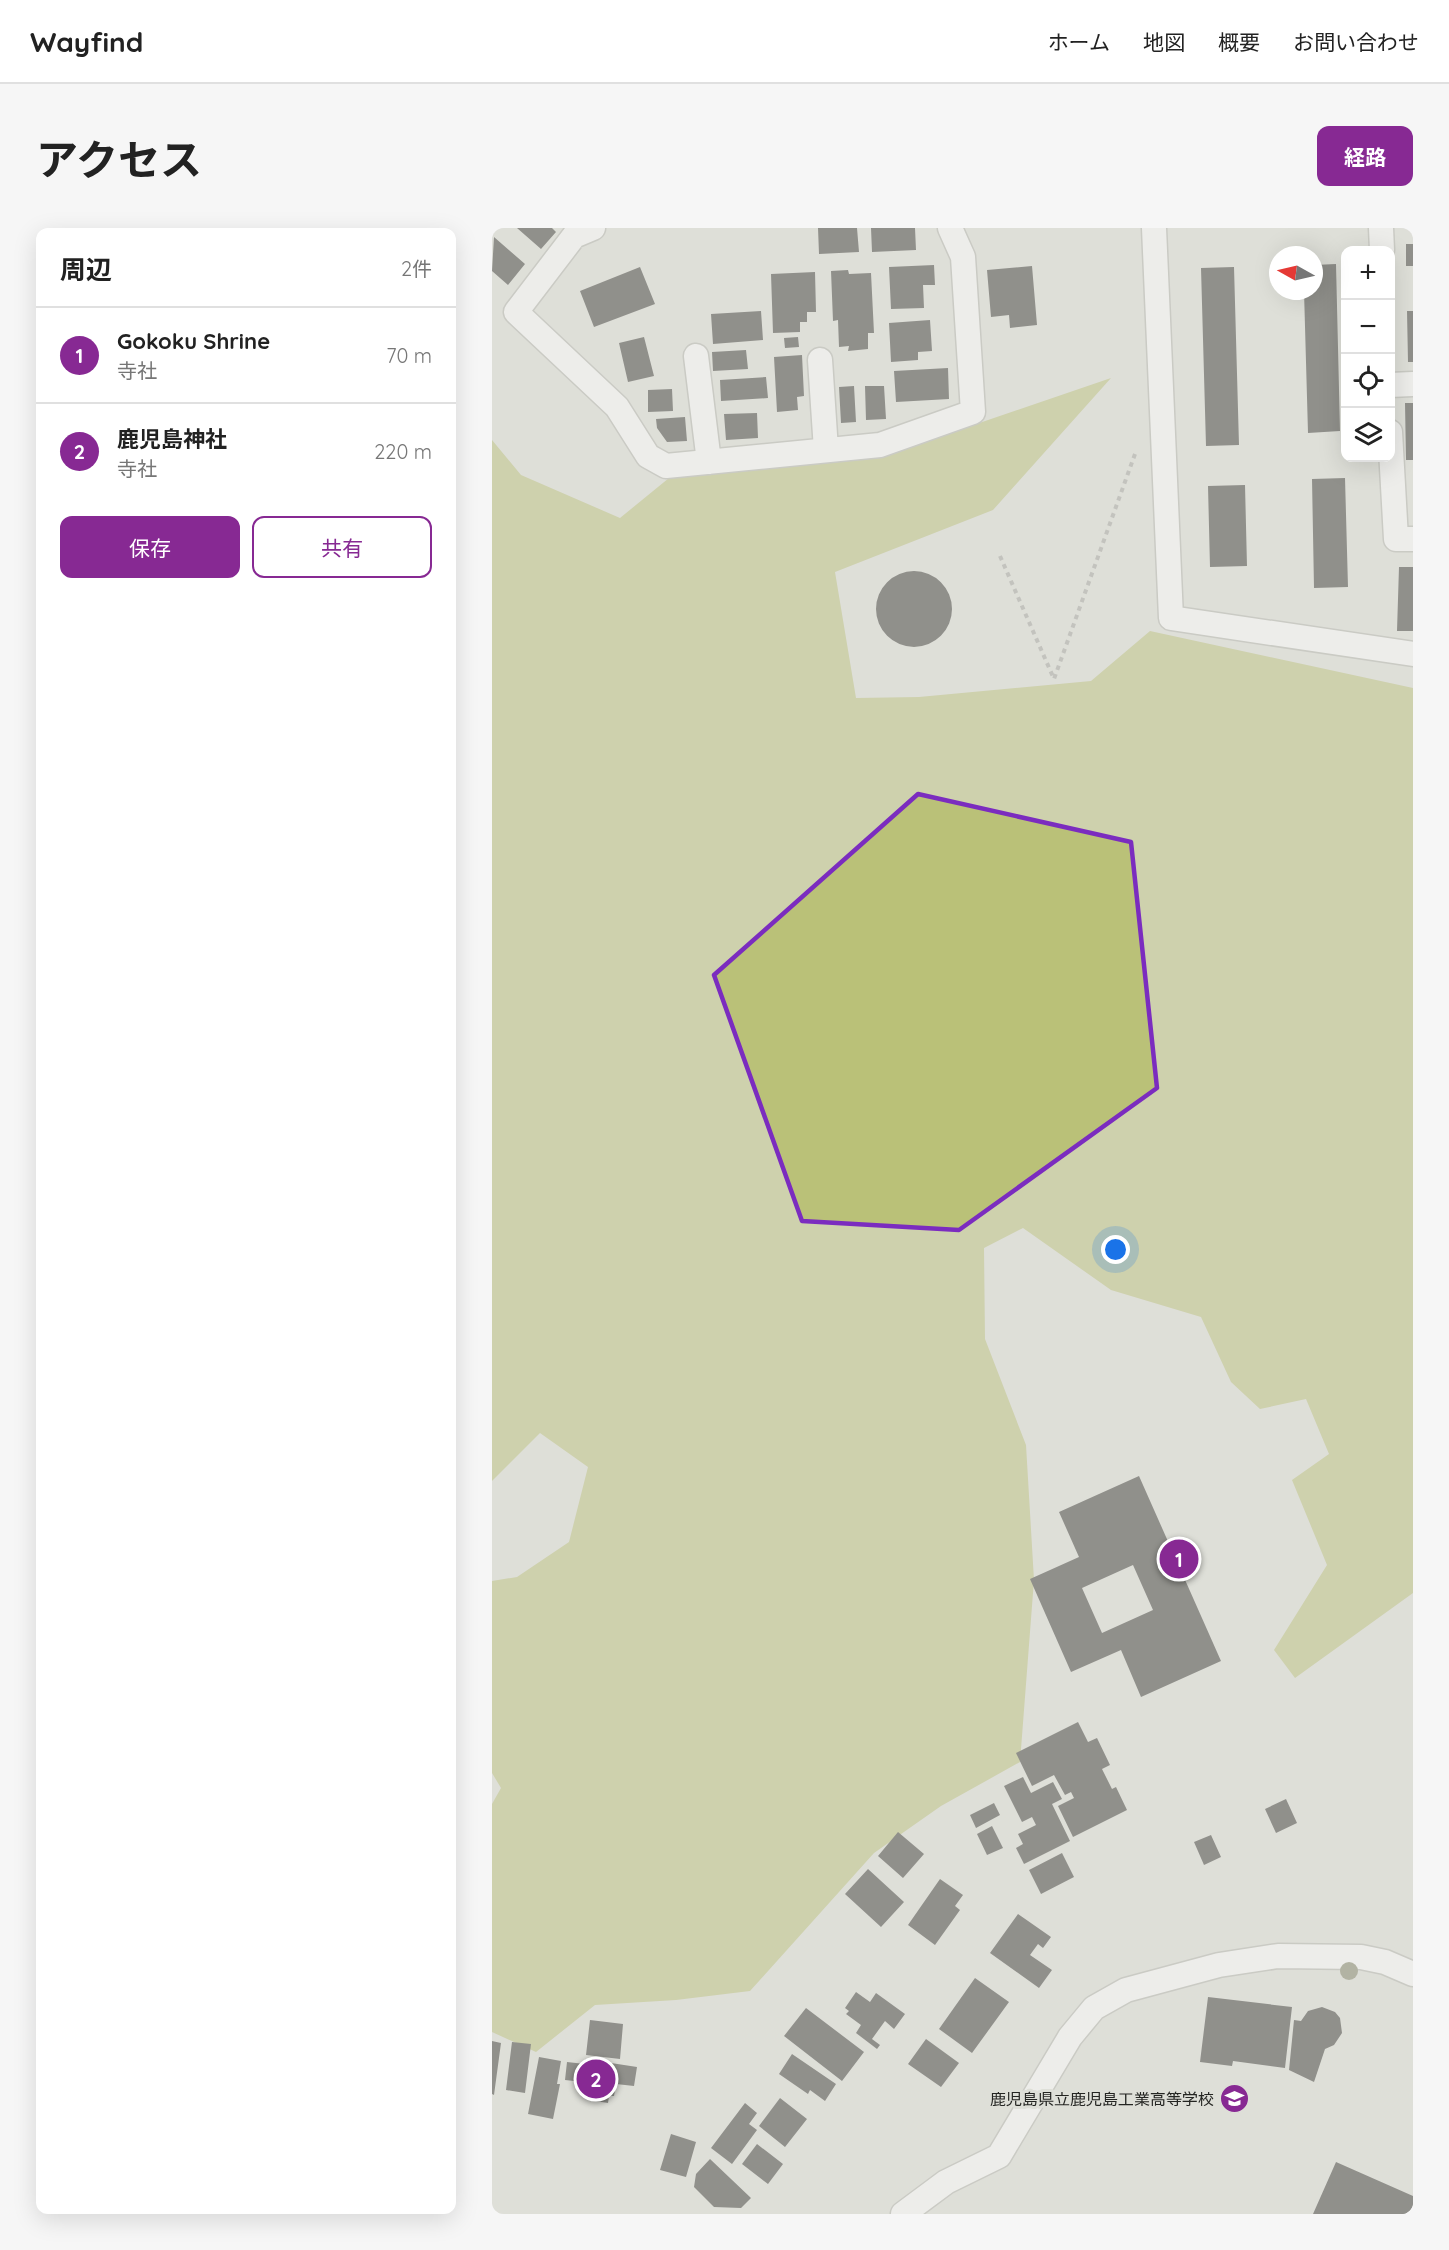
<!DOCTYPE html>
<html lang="ja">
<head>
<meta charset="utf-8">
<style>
	body { margin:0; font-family:Quicksand,"Noto Sans JP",sans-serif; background:#f6f6f6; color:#222 }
	.controls { position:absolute; right:18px; top:18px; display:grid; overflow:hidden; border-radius:12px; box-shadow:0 6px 24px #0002 }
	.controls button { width:54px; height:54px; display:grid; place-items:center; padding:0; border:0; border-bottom:2px solid #e0e0e0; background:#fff; color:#222; font:30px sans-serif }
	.compass { position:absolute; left:777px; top:18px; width:54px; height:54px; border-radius:50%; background:#fff; box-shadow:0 6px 24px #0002; rotate:278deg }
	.you { position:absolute; left:624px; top:1022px; width:21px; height:21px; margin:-15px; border:4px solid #fff; border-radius:50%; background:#1a73e8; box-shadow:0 0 0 9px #1a73e833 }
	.badge { display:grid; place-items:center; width:39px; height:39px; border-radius:50%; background:#872993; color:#fff; font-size:20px; font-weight:700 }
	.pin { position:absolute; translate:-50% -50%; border:3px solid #fff; box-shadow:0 2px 6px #0006 }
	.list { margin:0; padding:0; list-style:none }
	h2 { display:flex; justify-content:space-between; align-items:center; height:78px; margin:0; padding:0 24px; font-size:26px }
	h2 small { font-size:20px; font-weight:400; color:#767676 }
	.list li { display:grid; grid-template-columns:39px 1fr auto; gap:18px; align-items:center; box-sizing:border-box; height:96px; padding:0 24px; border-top:2px solid #e0e0e0 }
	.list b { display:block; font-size:22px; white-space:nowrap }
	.list p { margin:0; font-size:20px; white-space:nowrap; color:#767676 }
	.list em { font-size:20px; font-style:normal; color:#767676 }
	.actions { display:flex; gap:12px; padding:18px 24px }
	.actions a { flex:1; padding:14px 0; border:2px solid #872993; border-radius:12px; text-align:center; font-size:21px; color:#872993 }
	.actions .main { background:#872993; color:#fff }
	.icon { flex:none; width:33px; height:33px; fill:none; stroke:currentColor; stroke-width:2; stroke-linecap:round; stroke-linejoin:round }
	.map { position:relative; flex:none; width:921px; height:1986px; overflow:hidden; border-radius:12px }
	header { display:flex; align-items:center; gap:36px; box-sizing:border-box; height:84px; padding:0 30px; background:#fff; border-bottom:2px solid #e0e0e0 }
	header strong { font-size:28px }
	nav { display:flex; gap:33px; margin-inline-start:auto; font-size:21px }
	.intro { display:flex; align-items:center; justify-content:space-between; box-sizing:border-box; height:144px; padding:0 36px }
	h1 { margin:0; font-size:42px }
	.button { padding:15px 27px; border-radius:12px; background:#872993; color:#fff; font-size:21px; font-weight:700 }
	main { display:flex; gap:36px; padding:0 36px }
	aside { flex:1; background:#fff; border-radius:12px; box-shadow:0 6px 24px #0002 }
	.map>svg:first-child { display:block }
</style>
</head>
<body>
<header>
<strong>Wayfind</strong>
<nav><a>ホーム</a><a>地図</a><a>概要</a><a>お問い合わせ</a></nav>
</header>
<div class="intro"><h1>アクセス</h1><a class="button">経路</a></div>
<main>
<aside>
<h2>周辺<small>2件</small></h2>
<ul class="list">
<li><span class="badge">1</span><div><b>Gokoku Shrine</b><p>寺社</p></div><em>70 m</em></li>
<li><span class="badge">2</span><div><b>鹿児島神社</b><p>寺社</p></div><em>220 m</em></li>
</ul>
<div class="actions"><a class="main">保存</a><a>共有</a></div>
</aside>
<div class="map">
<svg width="921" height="1986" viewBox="0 0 921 1986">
	<rect width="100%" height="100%" fill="#dedfd8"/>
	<path fill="#bac178" d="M619,150L501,282L343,344L364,470L427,469L599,453L658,403L921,460V1365L803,1450L782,1422L835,1337L800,1252L837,1226L814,1171L768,1181L739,1154L709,1089L619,1062L531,1000L492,1020L493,1111L534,1217L542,1352L528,1534L449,1578L382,1625L258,1763L184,1772L103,1777L44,1824L0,1804V1576L9,1560L0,1545V1353L25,1349L77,1314L96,1239L48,1205L0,1253V212L29,247L128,290L177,250L391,228Z"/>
	<path fill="#32322d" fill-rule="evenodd" d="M25,0H60L64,4L49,21Z
		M326,0H365L367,24L327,26Z
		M379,0H423L424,22L380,24Z
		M2,9L33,36L16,57L0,43Z
		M914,16H921V38H914Z
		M844,36L848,203L816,205L812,63H822V37Z
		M442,37L443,57H431L432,80L399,81L397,39Z
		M540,38L545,97L518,100L517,87L499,89L495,42Z
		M148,39L163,76L102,99L88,63Z
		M742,39L747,217L714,218L709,40Z
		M356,42L357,46L379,45L382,105H376V121L356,123L357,118L347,119L346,92L341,93L339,43Z
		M323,44L324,84H315V94H308V104L281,105L279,46Z
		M269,83L271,112L221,116L219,86Z
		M915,83H921V134H916Z
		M438,92L440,123L426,124V132L399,134L397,95Z
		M152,109L162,148L136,154L127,115Z
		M306,109L307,119L293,120L292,110Z
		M254,122L256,141L221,143L220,124Z
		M310,127L312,168L305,169L306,182L285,184L282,129Z
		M456,140L457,171L404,174L402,143Z
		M274,149L276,170L229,173L228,152Z
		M362,158L364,194L349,195L347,159Z
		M373,158H392L394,191L374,192Z
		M180,161L181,183L156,184V162Z
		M913,175H921V232H914Z
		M265,185L266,210L234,212L232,186Z
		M193,189L195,213L175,214L165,200L164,191Z
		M853,250L856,359L822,360L820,251Z
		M753,257L755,338L718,339L716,258Z
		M907,339H921V403H905Z
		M384 381a38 38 0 1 1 76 0a38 38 0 1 1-76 0Z
		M647,1248L729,1433L649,1469L629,1422L579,1444L538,1351L587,1329L567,1284ZM641,1337L661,1382L610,1405L590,1360Z
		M586,1494L596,1514L605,1510L618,1537L610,1541L620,1561L624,1559L635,1582L581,1609L566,1578L582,1570L579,1564L573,1567L562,1547L540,1558L524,1525Z
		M531,1549L539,1565L561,1554L570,1571L560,1576L578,1613L532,1636L524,1620L531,1616L526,1606L544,1597L540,1589L530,1594L512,1558Z
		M794,1571L805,1595L784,1605L773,1581Z
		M502,1575L508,1587L484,1600L478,1587Z
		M500,1598L511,1620L495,1627L485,1606Z
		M406,1604L432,1626L411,1650L386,1628Z
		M719,1607L729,1629L712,1637L702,1614Z
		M570,1625L582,1649L549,1666L537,1642Z
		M376,1641L412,1674L389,1699L353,1666Z
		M448,1651L471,1667L463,1678L468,1682L443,1717L416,1697Z
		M526,1686L559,1709L551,1720L546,1716L538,1727L560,1742L547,1760L498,1725Z
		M483,1750L517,1774L480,1825L447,1801Z
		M364,1764L378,1774L384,1765L413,1786L402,1801L393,1793L380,1811L388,1817L385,1821L364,1805L369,1797L354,1786L357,1783L353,1780Z
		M716,1769L800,1779L793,1840L741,1833L740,1838L708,1834Z
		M830,1779L843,1784L848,1790L850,1805L842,1817L833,1821L822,1854L797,1842L802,1792L809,1793L816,1783Z
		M314,1780L372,1824L350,1853L292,1808Z
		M98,1792L131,1796L128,1831L94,1827Z
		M434,1811L467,1835L449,1859L416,1836Z
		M0,1813L9,1815L2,1867L0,1866Z
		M20,1814L39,1816L33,1865L14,1862Z
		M300,1826L344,1856L333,1873L318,1862L316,1866L287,1846Z
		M47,1829L69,1833L65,1856H68L61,1891L36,1886Z
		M93,1831L145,1839L142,1858L124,1856L122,1868H117L116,1875L97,1872V1865L89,1864L91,1854L73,1852L75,1834L93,1836Z
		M288,1870L315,1891L293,1919L267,1898Z
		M253,1875L265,1885L257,1896L265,1902L240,1936L219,1920Z
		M179,1906L204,1914L194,1949L168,1942Z
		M265,1916L291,1936L276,1956L250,1936Z
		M218,1931L259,1970L249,1980L222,1979L202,1959L204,1946Z
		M844,1934L921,1968V1986H821Z"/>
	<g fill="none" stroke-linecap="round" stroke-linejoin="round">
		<defs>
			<path id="street" d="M101,0L82,8L24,84L125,179L156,228L174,238L388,217L481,184L471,29L458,0
				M662,0L679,390L921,426
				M889,0L890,22
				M204,128L217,234
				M328,132L334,222
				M898,157L921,156
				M898,204L904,311H921
				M411,1986L454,1954L507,1928L578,1809L602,1780L634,1762L727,1737L786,1728L869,1729L893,1734L921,1746"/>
		</defs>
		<use href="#street" stroke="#b2b3ac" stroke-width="27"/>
		<path stroke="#a2a39d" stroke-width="4" stroke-dasharray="4.5 4.5" stroke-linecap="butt" d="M508,328L562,451L643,226"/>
		<use href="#street" stroke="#fff" stroke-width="24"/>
	</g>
	<circle fill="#7d7f62" cx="857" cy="1743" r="9"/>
	<path d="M0 0H921V1986H0ZM426,566L639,614L665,860L467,1002L310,993L222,747Z" fill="#dedfd8" fill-opacity=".55" fill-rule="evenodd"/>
	<path fill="none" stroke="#7b2cbf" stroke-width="4.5" stroke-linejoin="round" d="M426,566L639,614L665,860L467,1002L310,993L222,747Z"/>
	<defs>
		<symbol id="school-disc" viewBox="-11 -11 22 22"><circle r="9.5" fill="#872993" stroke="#dedfd8"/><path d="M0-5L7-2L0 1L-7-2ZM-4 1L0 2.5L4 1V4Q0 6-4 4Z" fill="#fff"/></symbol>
	</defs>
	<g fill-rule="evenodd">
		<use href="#school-disc" x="726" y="1854" width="33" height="33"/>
	</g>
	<g text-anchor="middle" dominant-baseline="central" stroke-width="6" stroke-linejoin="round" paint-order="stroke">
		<g font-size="16" fill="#242522" stroke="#dedfd8" text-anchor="end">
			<text x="722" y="1871">鹿児島県立鹿児島工業高等学校</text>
		</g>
	</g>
</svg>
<div class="controls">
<button>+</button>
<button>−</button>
<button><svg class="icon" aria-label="locate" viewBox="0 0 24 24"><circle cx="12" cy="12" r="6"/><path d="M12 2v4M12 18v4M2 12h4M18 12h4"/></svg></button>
<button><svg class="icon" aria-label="layers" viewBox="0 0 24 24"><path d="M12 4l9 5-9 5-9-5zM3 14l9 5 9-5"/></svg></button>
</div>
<svg class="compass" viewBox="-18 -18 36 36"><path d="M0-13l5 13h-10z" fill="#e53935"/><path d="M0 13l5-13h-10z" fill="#767676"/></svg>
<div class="you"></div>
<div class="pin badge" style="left:687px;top:1331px">1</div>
<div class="pin badge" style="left:104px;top:1851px">2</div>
</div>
</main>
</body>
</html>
